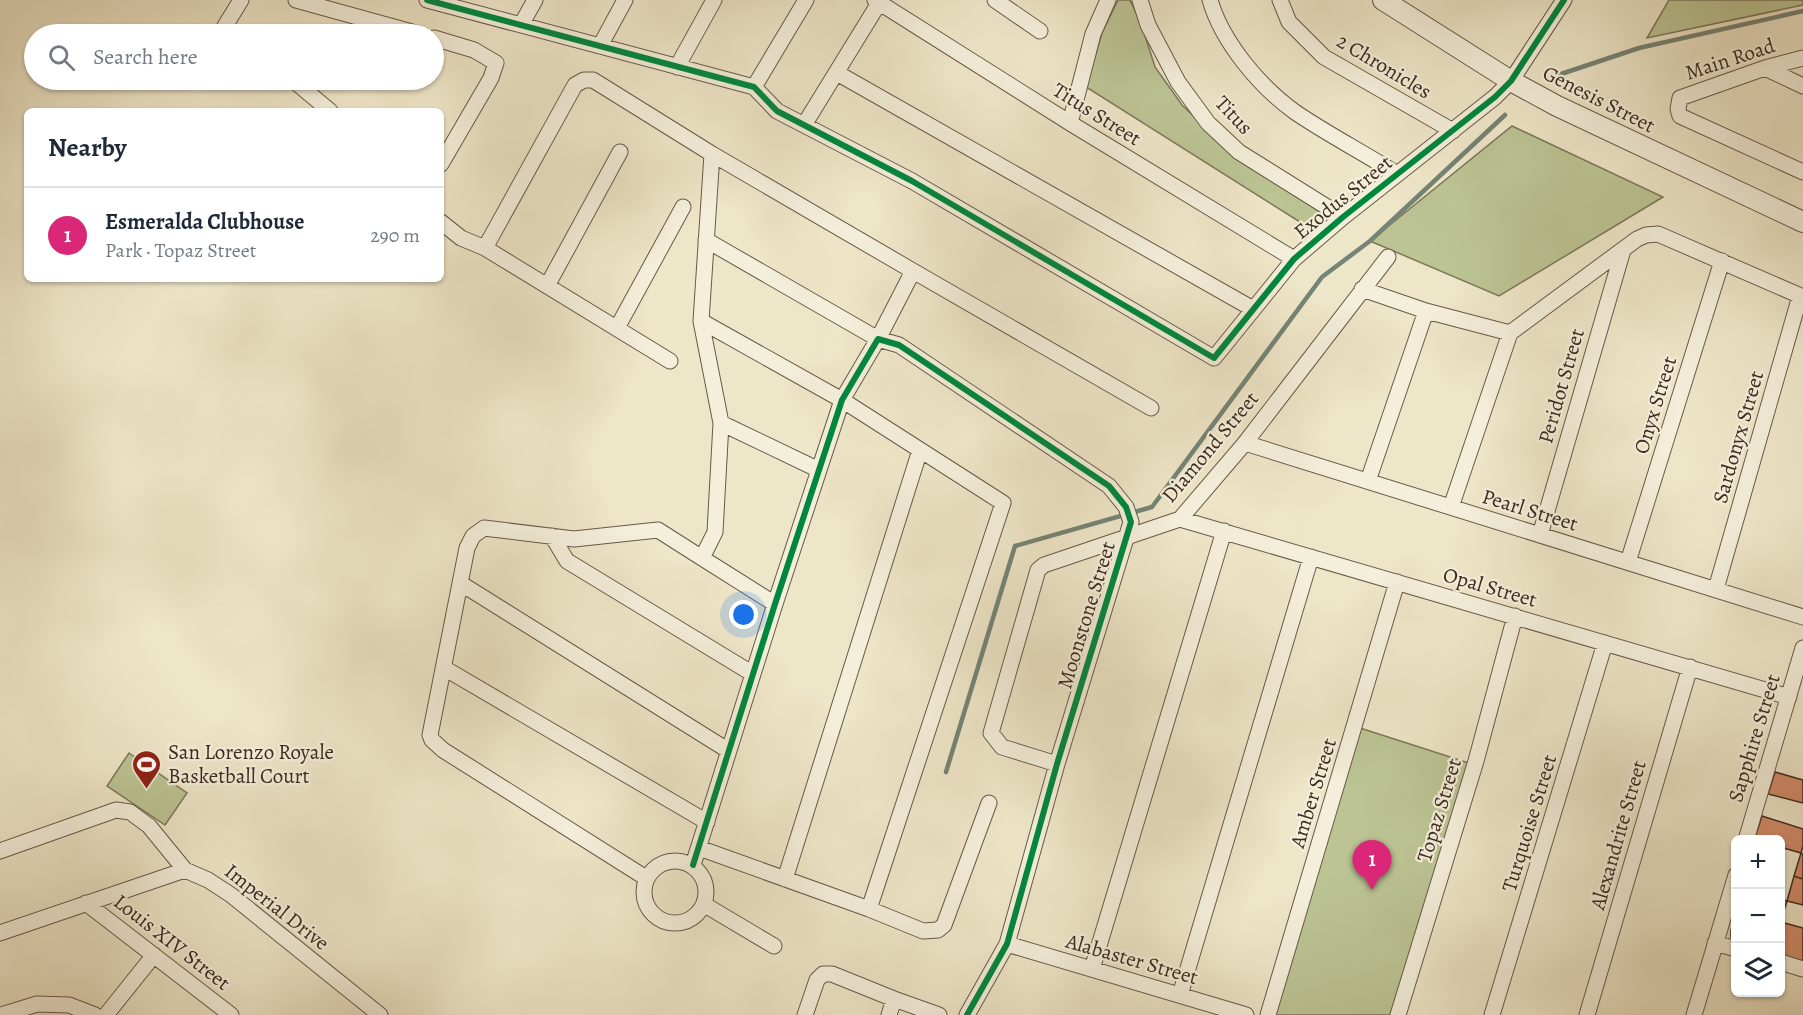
<!DOCTYPE html>
<html lang="en">
<head>
<meta charset="utf-8">
<style>
	body { margin:0; font-family:Alegreya,serif; background:#f6f6f7; color:#1f2937 }
	.controls { position:absolute; right:18px; bottom:18px; display:grid; overflow:hidden; border-radius:9px; box-shadow:0 2px 4px #0004 }
	.controls button { width:54px; height:54px; display:grid; place-items:center; padding:0; border:0; border-bottom:2px solid #e0e1e3; background:#fff; color:#1f2937; font:30px sans-serif }
	.you { position:absolute; left:744px; top:615px; width:21px; height:21px; margin:-15px; border:4px solid #fff; border-radius:50%; background:#1a73e8; box-shadow:0 0 0 9px #1a73e833 }
	.badge { display:grid; place-items:center; width:39px; height:39px; border-radius:50%; background:#db2777; color:#fff; font-size:20px; font-weight:700 }
	.pin { position:absolute; translate:-50% -50px; filter:drop-shadow(0 2px 3px #0008) }
	.pin::after { content:''; position:absolute; top:32px; width:21px; height:18px; background:inherit; clip-path:polygon(0 0,100% 0,50% 100%) }
	.list { margin:0; padding:0; list-style:none }
	h2 { display:flex; justify-content:space-between; align-items:center; height:78px; margin:0; padding:0 24px; font-size:26px }
	h2 small { font-size:20px; font-weight:400; color:#747a83 }
	.list li { display:grid; grid-template-columns:39px 1fr auto; gap:18px; align-items:center; box-sizing:border-box; height:96px; padding:0 24px; border-top:2px solid #e0e1e3 }
	.list b { display:block; font-size:22px; white-space:nowrap }
	.list p { margin:0; font-size:20px; white-space:nowrap; color:#747a83 }
	.list em { font-size:20px; font-style:normal; color:#747a83 }
	.icon { flex:none; width:33px; height:33px; fill:none; stroke:currentColor; stroke-width:2; stroke-linecap:round; stroke-linejoin:round }
	.map { position:relative; flex:none; width:1803px; height:1015px; overflow:hidden }
	.search { position:absolute; background:#fff; box-shadow:0 2px 4px #0004; left:24px; top:24px; width:420px; height:66px; display:flex; align-items:center; gap:15px; box-sizing:border-box; padding:0 21px; border-radius:33px; color:#747a83; font-size:22px }
	.panel { position:absolute; background:#fff; box-shadow:0 2px 4px #0004; left:24px; top:108px; width:420px; height:174px; border-radius:9px }
	.map>svg:first-child { display:block }
</style>
</head>
<body>
<div class="map">
<svg width="1803" height="1015" viewBox="0 0 1803 1015">
	<rect width="100%" height="100%" fill="#eee6c8"/>
	<filter id="stains"><feTurbulence type="fractalNoise" baseFrequency=".00333" numOctaves="4"/><feColorMatrix values="0 0 0 0 .2 0 0 0 0 .09 0 0 0 0 .02 0 0 0 .5 -.17"/></filter>
	<radialGradient id="worn" r=".72"><stop offset=".6" stop-color="#630" stop-opacity="0"/><stop offset="1" stop-color="#630" stop-opacity=".3"/></radialGradient>
	<path fill="#bcc494" stroke="#7c7759" stroke-width="1.5" d="M1118,0H1130L1141,23L1155,67L1182,105L1236,156L1322,213L1308,227L1086,87L1102,33Z
		M1669,0H1803V5L1647,38Z
		M1512,126L1663,197L1499,296L1370,241Z
		M1360,728L1472,764L1395,1015H1272Z
		M129,753L187,793L165,825L107,786Z"/>
	<g fill="none" stroke-linecap="round" stroke-linejoin="round">
		<path stroke="#758475" stroke-width="4.5" d="M1558,75L1639,48L1803,11
			M946,772L1015,546L1152,507L1322,277L1370,241L1505,115"/>
	</g>
	<path fill="#d28b69" stroke="#3c2a1e" stroke-width="1.5" d="M1775,772L1803,780V803L1768,794Z
		M1762,816L1803,829V846L1801,853L1780,847V840H1754Z
		M1801,853L1803,854V879L1794,876Z
		M1794,876L1803,879V905L1787,901Z
		M1780,899L1787,901L1780,923Z
		M1736,913V941L1731,937V930Z
		M1781,922L1803,928V962L1780,955Z"/>
	<g fill="none" stroke-linecap="round" stroke-linejoin="round">
		<defs>
			<path id="minor" d="M296,0L419,34
				M427,0L754,87L777,111L912,181L1214,358L1294,259L1343,217L1495,97L1511,81L1564,0
				M875,0L1070,123L1294,259
				M995,0L1040,31
				M1140,0L1148,25L1178,82L1208,123L1239,152L1343,217
				M1210,0C1222,42 1260,87 1295,112C1327,134 1364,153 1397,174
				M1280,0L1289,22L1324,57L1453,131
				M521,25L535,0
				M231,34L225,26L241,0
				M434,38L474,50L496,63L491,78L441,164
				M600,46L625,0
				M1803,58L1765,68L1680,98L1678,109L1680,116L1803,172
				M677,67L714,0
				M1765,68L1803,86
				M837,73L1253,309
				M293,80L330,111
				M754,87L806,0
				M1070,123L1093,34L1108,0
				M804,125L879,3
				M441,222L461,238L485,248
				M706,240L878,339L913,271L1151,408
				M547,286L620,152
				M1362,289L1426,311L1510,333L1637,239L1646,235L1658,234L1803,297
				M701,321L842,400L1003,503L869,909
				M617,328L683,207
				M670,361L485,248L575,85L584,80H593L712,154
				M721,423L819,470
				M1245,443L1803,617
				M1368,481L1426,311
				M1451,507L1510,333
				M1180,519L1789,697
				M1540,535L1623,250
				M552,536L567,561L753,674
				M702,558L775,604
				M1628,562L1722,261
				M460,583L729,751
				M1716,589L1800,296
				M444,668L707,822
				M1057,764L1002,747L991,733L1038,570L1044,565L1180,519L1245,443L1388,257
				M1746,840L1803,648
				M699,848L869,909L923,931L938,930L944,925L989,803
				M0,851L116,810L130,812L149,826L185,870
				M644 892a31 31 0 1 1 62 0a31 31 0 1 1-62 0Z
				M693,865L775,604L842,400L878,339L899,345L1109,486L1126,507L1131,522L1057,764L1007,944L967,1015
				M646,878L443,750L432,740L430,735L467,548L473,536L484,528L574,539L658,530L702,558L715,532L721,423L701,321L712,154L913,271
				M785,879L920,450
				M86,903L231,1015
				M705,905L774,946
				M0,933L185,870L208,880L231,895L380,1015
				M1715,943L1736,949
				M1007,944L1246,1015
				M1780,962L1803,969
				M1092,969L1224,531
				M1180,995L1311,557
				M1,1015L37,1004L69,1005L95,1015
				M106,1015L154,955
				M805,1015L817,980L823,974H832L894,999L939,1015
				M889,1015L894,999
				M1268,1015L1397,582
				M1398,1015L1476,761L1515,616
				M1492,1015L1605,643
				M1587,1015L1690,667
				M1694,1015L1736,875"/>
			<path id="tertiary" d="M1383,0L1511,81L1557,106L1803,222"/>
		</defs>
		<use href="#minor" stroke="#685948" stroke-width="17"/>
		<use href="#tertiary" stroke="#685948" stroke-width="22"/>
		<use href="#minor" stroke="#f4efdb" stroke-width="15"/>
		<use href="#tertiary" stroke="#f4efdb" stroke-width="20"/>
		<defs>
			<path id="cycleway" d="M427,0L754,87L777,111L912,181L1214,358L1294,259L1343,217L1495,97L1511,81L1564,0
				M693,865L775,604L842,400L878,339L899,345L1109,486L1126,507L1131,522L1057,764L1007,944L967,1015"/>
		</defs>
		<use href="#cycleway" stroke="#f4efdb" stroke-width="10"/>
		<use href="#cycleway" stroke="#00873e" stroke-width="6"/>
	</g>
	<defs>
		<symbol id="stadium-pin" viewBox="-11 -11 22 30"><path d="M0 17L-7.5 6A9.5 9.5 0 1 1 7.5 6Z" fill="#8f2418" stroke="#f4efdb"/><path d="M0-5a6.5 5 0 1 0 0 10a6.5 5 0 1 0 0-10ZM-3.5-1.8h7v3.6h-7Z" fill="#fff"/></symbol>
	</defs>
	<g fill-rule="evenodd">
		<use href="#stadium-pin" x="130" y="748" width="33" height="45"/>
	</g>
	<g text-anchor="middle" dominant-baseline="central" stroke-width="4.5" stroke-linejoin="round" paint-order="stroke">
		<g font-size="21" fill="#3c2a1e" stroke="#f4efdb">
			<text transform="translate(1730 59) rotate(-18)">Main Road</text>
			<text transform="translate(1384 66) rotate(31)">2 Chronicles</text>
			<text transform="translate(1599 99) rotate(27)">Genesis Street</text>
			<text transform="translate(1097 114) rotate(32)">Titus Street</text>
			<text transform="translate(1234 115) rotate(47)">Titus</text>
			<text transform="translate(1343 197) rotate(-39)">Exodus Street</text>
			<text transform="translate(1561 386) rotate(-74)">Peridot Street</text>
			<text transform="translate(1655 405) rotate(-73)">Onyx Street</text>
			<text transform="translate(1738 437) rotate(-74)">Sardonyx Street</text>
			<text transform="translate(1210 447) rotate(-50)">Diamond Street</text>
			<text transform="translate(1530 510) rotate(17)">Pearl Street</text>
			<text transform="translate(1490 587) rotate(16)">Opal Street</text>
			<text transform="translate(1086 615) rotate(-73)">Moonstone Street</text>
			<text transform="translate(1754 738) rotate(-73)">Sapphire Street</text>
			<text transform="translate(1313 793) rotate(-73)">Amber Street</text>
			<text transform="translate(1439 810) rotate(-73)">Topaz Street</text>
			<text transform="translate(1529 823) rotate(-73)">Turquoise Street</text>
			<text transform="translate(1618 835) rotate(-74)">Alexandrite Street</text>
			<text transform="translate(277 907) rotate(38)">Imperial Drive</text>
			<text transform="translate(172 942) rotate(38)">Louis XIV Street</text>
			<text transform="translate(1132 959) rotate(16)">Alabaster Street</text>
		</g>
		<g font-size="21" fill="#3c2a1e" stroke="#f4efdb" text-anchor="start">
			<text x="168" y="752">San Lorenzo Royale<tspan x="168" dy="24">Basketball Court</tspan></text>
		</g>
	</g>
	<rect width="100%" height="100%" filter="url(#stains)"/>
	<rect width="100%" height="100%" fill="url(#worn)"/>
</svg>
<div class="controls">
<button>+</button>
<button>−</button>
<button><svg class="icon" aria-label="layers" viewBox="0 0 24 24"><path d="M12 4l9 5-9 5-9-5zM3 14l9 5 9-5"/></svg></button>
</div>
<div class="you"></div>
<div class="pin badge" style="left:1372px;top:890px">1</div>
<div class="search"><svg class="icon" aria-label="search" viewBox="0 0 24 24"><circle cx="10" cy="10" r="6"/><path d="M15 15l6 6"/></svg>Search here</div>
<section class="panel">
<h2>Nearby<small></small></h2>
<ul class="list">
<li><span class="badge">1</span><div><b>Esmeralda Clubhouse</b><p>Park · Topaz Street</p></div><em>290 m</em></li>
</ul>
</section>
</div>
</body>
</html>
